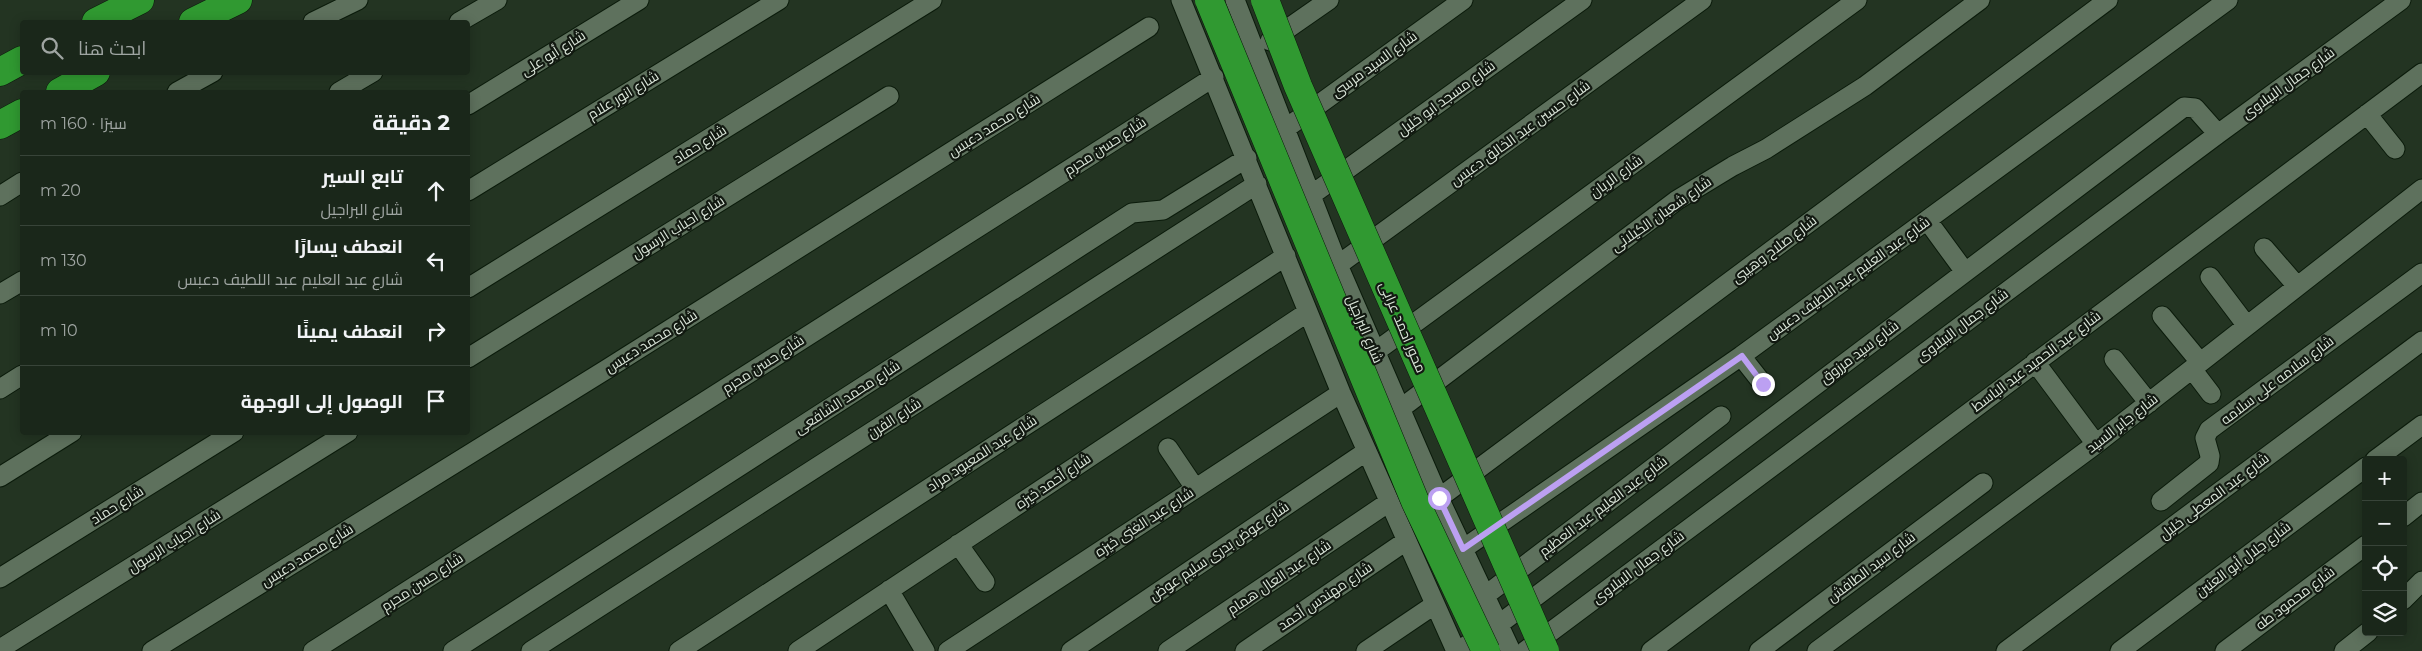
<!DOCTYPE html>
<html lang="ar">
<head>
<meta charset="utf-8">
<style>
	body { margin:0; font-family:Montserrat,Cairo,sans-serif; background:#273327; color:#f1f3f6; direction:rtl }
	.controls { position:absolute; right:15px; bottom:15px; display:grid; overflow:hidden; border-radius:5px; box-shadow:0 2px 12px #0003 }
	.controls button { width:45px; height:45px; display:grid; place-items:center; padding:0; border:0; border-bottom:1px solid #384439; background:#1a271a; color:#f1f3f6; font:25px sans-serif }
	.stop { position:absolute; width:15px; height:15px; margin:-11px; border:4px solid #bca0f2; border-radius:50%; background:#fff }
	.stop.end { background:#bca0f2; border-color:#fff; box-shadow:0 1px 5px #0008 }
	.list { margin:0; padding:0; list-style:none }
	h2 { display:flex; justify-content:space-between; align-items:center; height:65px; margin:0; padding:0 20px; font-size:21px }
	h2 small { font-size:16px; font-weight:400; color:#9fa5a2 }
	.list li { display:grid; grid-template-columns:32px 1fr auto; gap:15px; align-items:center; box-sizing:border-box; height:70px; padding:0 20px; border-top:1px solid #384439 }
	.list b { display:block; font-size:19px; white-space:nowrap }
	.list p { margin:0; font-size:16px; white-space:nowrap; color:#9fa5a2 }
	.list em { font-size:16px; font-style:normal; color:#9fa5a2 }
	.icon { flex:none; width:28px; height:28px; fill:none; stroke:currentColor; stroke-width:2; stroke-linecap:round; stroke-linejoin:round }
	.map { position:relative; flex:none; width:2422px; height:651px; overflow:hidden; direction:ltr }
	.search { position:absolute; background:#1a271a; box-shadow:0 2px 12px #0003; left:20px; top:20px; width:450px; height:55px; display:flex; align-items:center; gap:12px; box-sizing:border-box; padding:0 18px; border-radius:5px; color:#9fa5a2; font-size:19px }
	.panel { position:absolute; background:#1a271a; box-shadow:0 2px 12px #0003; left:20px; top:90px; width:450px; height:345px; border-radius:5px; direction:rtl }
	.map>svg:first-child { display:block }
</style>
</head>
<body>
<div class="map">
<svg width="2422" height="651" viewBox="0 0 2422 651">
	<rect width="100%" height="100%" fill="#233422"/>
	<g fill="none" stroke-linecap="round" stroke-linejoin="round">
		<defs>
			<path id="minor" d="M1181,0L1341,393L1456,651
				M1235,0L1338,265L1439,498L1511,651
				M313,22L358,0
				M459,22L497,0
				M1270,41L1329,0
				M177,92L213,72
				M339,92L373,72
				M468,105L639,0
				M2367,114L2395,149
				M1285,129L1463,0
				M468,191L779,0
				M0,196L22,182
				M1310,196L1582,0
				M1927,220L1965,272
				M2264,248L2297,286
				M1338,265L1702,0
				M2210,277L2247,326
				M468,288L932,0
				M0,294L22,281
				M2162,316L2200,362
				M1375,352L1857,0
				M1741,356L1763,384
				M468,358L889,96
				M2114,359L2149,403
				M2035,362L2096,444
				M2192,369L2211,394
				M0,389L22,375
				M1400,409L1677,200L1733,166L1766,149L1865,86L1980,0
				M1168,448L1195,488
				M2375,460L2422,425
				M0,477L72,432
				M1439,498L2108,0
				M2161,501L2209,463L2210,456L2205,438L2209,430L2422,273
				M2403,517L2422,502
				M958,544L985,582
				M1463,549L1741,356L2228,0
				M0,578L234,432
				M889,590L925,651
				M1486,595L1721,416
				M2403,600L2422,581
				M0,649L348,432
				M152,651L607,369L1149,27
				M313,651L1214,77
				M453,651L1132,213L1163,210L1247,158
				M531,651L1257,184
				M679,651L1286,256
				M798,651L1308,312
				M948,651L1341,393
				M1071,651L1367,451
				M1168,651L1389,502
				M1245,651L1406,541
				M1366,651L1434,605
				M1458,651L1498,625L2184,107L2195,108L2218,134
				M1525,651L2218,134L2401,0
				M1651,651L2422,73
				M1759,651L1983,483
				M1817,651L2096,444L2422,189
				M2006,651L2422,341
				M2120,651L2366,467
				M2225,651L2366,545
				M2344,651L2368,632"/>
			<path id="highway" d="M96,22L140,0
				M193,22L238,0
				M0,72L22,60
				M60,92L96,72
				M0,125L22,113"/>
		</defs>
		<use href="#minor" stroke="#0b1b0b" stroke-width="21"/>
		<use href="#highway" stroke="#0b1b0b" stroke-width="29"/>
		<use href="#minor" stroke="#5e715d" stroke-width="19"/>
		<use href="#highway" stroke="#309931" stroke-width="28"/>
		<defs>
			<path id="highway-bridge" d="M1209,0L1415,501L1486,651
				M1265,0L1298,86L1545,651"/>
		</defs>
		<use href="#highway-bridge" stroke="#0b1b0b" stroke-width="29" stroke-linecap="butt"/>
		<use href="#highway-bridge" stroke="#309931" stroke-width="28"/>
	</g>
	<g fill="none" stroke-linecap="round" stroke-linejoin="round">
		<path stroke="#bca0f2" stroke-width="6" d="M1439,498L1463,549L1742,356L1763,384"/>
	</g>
	<g text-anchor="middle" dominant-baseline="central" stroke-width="4.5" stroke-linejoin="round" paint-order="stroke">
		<g font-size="14" fill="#dbe6da" stroke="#121911">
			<text transform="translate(553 53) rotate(-32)">شارع أبو على</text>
			<text transform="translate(1374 64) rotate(-36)">شارع السيد مرسى</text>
			<text transform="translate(2288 83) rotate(-36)">شارع جمال الببلاوى</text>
			<text transform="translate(623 95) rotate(-31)">شارع انور علام</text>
			<text transform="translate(1446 98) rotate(-36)">شارع مسجد ابو خليل</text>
			<text transform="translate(994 125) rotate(-32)">شارع محمد دعبس</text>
			<text transform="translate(1520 133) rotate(-36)">شارع حسين عبد الخالق دعبس</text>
			<text transform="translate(700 144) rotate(-32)">شارع حماد</text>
			<text transform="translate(1105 146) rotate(-33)">شارع حسن محرم</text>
			<text transform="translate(1616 176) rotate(-36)">شارع الريان</text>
			<text transform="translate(1661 214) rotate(-35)">شارع شعبان الكيلانى</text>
			<text transform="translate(678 227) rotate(-32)">شارع احباب الرسول</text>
			<text transform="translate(1774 249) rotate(-37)">شارع صلاح وهيبى</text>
			<text transform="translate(1848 278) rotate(-36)">شارع عبد العليم عبد اللطيف دعبس</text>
			<text transform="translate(1962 325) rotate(-37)">شارع جمال الببلاوى</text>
			<text transform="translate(1403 327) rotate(67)">محور احمد عرابى</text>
			<text transform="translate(1365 329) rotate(67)">شارع البراجيل</text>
			<text transform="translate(651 341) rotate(-32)">شارع محمد دعبس</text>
			<text transform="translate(1859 352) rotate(-37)">شارع سيد مرزوق</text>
			<text transform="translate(2036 361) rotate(-37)">شارع عبد الحميد عبد الباسط</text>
			<text transform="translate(763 364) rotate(-33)">شارع حسن محرم</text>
			<text transform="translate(2277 380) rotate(-37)">شارع سلامه على سلامه</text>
			<text transform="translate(847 397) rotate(-33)">شارع محمد الشافعى</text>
			<text transform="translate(894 418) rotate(-33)">شارع الفرن</text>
			<text transform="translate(2122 423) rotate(-38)">شارع جابر السيد</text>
			<text transform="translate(982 453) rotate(-33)">شارع عبد المعبود مراد</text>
			<text transform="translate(1053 481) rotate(-34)">شارع أحمد خيزه</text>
			<text transform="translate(2214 496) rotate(-37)">شارع عبد المعطى خليل</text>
			<text transform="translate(117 505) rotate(-32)">شارع حماد</text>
			<text transform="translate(1603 506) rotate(-37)">شارع عبد العليم عبد العظيم</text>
			<text transform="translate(1144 522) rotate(-33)">شارع عبد الغنى خيزه</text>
			<text transform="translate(174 541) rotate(-32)">شارع احباب الرسول</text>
			<text transform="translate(1219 551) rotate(-34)">شارع عوض بدرى سليم عوض</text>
			<text transform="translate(307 555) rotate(-32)">شارع محمد دعبس</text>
			<text transform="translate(2243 559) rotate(-37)">شارع جلال أبو العنين</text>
			<text transform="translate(1638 567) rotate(-37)">شارع جمال الببلاوى</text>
			<text transform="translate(1871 567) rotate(-37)">شارع سيد الطافش</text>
			<text transform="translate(1279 577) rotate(-34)">شارع عبد العال همام</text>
			<text transform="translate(422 582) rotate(-33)">شارع حسن محرم</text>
			<text transform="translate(1325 596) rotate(-34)">شارع مهندس أحمد</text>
			<text transform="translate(2295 598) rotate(-37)">شارع محمود طه</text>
		</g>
	</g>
</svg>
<div class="controls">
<button>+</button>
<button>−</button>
<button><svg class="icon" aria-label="locate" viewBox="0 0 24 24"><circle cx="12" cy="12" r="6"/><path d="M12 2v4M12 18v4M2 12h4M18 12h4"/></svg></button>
<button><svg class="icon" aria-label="layers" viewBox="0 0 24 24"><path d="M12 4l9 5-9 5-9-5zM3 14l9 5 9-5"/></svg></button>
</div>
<div class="stop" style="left:1439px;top:498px"></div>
<div class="stop end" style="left:1763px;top:384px"></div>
<div class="search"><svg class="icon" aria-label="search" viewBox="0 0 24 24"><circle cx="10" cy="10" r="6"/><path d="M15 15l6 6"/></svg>ابحث هنا</div>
<section class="panel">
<h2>2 دقيقة<small>سيرًا · 160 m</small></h2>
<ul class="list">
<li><svg class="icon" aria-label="ahead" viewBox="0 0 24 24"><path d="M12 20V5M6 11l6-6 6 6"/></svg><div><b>تابع السير</b><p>شارع البراجيل</p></div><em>20 m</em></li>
<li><svg class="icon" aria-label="left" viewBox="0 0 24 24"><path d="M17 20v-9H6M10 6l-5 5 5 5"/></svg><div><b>انعطف يسارًا</b><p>شارع عبد العليم عبد اللطيف دعبس</p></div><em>130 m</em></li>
<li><svg class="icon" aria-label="right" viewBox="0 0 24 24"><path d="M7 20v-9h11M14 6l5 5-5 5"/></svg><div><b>انعطف يمينًا</b></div><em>10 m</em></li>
<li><svg class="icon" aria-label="arrive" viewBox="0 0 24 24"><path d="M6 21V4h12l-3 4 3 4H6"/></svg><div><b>الوصول إلى الوجهة</b></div></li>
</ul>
</section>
</div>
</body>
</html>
